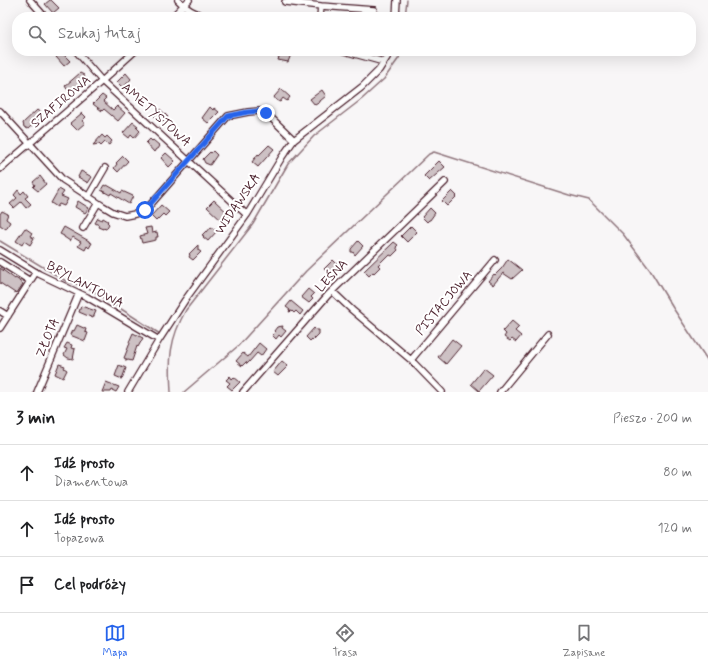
<!DOCTYPE html>
<html lang="pl">
<head>
<meta charset="utf-8">
<style>
	body { margin:0; font-family:Mynerve,sans-serif; background:#f2f2f2; color:#202124 }
	.stop { position:absolute; width:12px; height:12px; margin:-9px; border:3px solid #2563eb; border-radius:50%; background:#fff }
	.stop.end { background:#2563eb; border-color:#fff; box-shadow:0 1px 4px #0008 }
	.list { margin:0; padding:0; list-style:none }
	h2 { display:flex; justify-content:space-between; align-items:center; height:52px; margin:0; padding:0 16px; font-size:17px }
	h2 small { font-size:13px; font-weight:400; color:#757577 }
	.list li { display:grid; grid-template-columns:26px 1fr auto; gap:12px; align-items:center; box-sizing:border-box; height:56px; padding:0 16px; border-top:1px solid #e0e0e0 }
	.list b { display:block; font-size:15px; white-space:nowrap }
	.list p { margin:0; font-size:13px; white-space:nowrap; color:#757577 }
	.list em { font-size:13px; font-style:normal; color:#757577 }
	.icon { flex:none; width:22px; height:22px; fill:none; stroke:currentColor; stroke-width:2; stroke-linecap:round; stroke-linejoin:round }
	.map { position:relative; flex:none; width:708px; height:392px; overflow:hidden }
	.search { position:absolute; background:#fff; box-shadow:0 4px 16px #0002; left:12px; right:12px; top:12px; height:44px; display:flex; align-items:center; gap:10px; box-sizing:border-box; padding:0 14px; border-radius:16px; color:#757577; font-size:15px }
	.sheet { height:220px; background:#fff }
	nav { display:flex; justify-content:space-around; align-items:center; box-sizing:border-box; height:56px; border-top:1px solid #e0e0e0; background:#fff; font-size:11px; color:#757577 }
	nav a { display:grid; justify-items:center; gap:2px }
	nav .on { color:#2563eb }
	.map>svg:first-child { display:block }
</style>
</head>
<body>
<div class="map">
<svg width="708" height="392" viewBox="0 0 708 392">
	<rect width="100%" height="100%" fill="#f8f6f7"/>
	<filter id="ink" filterUnits="userSpaceOnUse"><feTurbulence type="fractalNoise" baseFrequency=".025" numOctaves="2"/><feDisplacementMap in="SourceGraphic" scale="8" xChannelSelector="R" yChannelSelector="G"/><feConvolveMatrix kernelMatrix="1 2 1 2 8 2 1 2 1" color-interpolation-filters="sRGB"/></filter>
	<g filter="url(#ink)">
		<g fill="none" stroke-linecap="round" stroke-linejoin="round">
			<path stroke="#8f747b" stroke-width="1.5" d="M405,17L407,0
				M0,241L66,281L87,287L160,334
				M171,392C169,359 169,340 186,310L253,224L288,164L314,136L362,99L384,79L399,58L401,51
				M184,392L238,346L306,271L429,154L434,152L569,195L589,200L623,234L650,270L673,308L708,361"/>
		</g>
		<path fill="#cdc1c4" stroke="#4a1f2b" d="M50,0H51L59,8L53,13L45,4Z
			M260,51H284L290,53V57L288,62L278,60L279,57L260,52Z
			M61,52L70,61L64,66L56,57Z
			M80,73L84,75L85,79L70,92L67,89L65,86Z
			M126,73L131,79L123,88L117,82Z
			M281,89L290,97L287,101L283,98L280,102L276,100L274,97Z
			M322,90L326,96L320,101V102L315,105L310,99Z
			M102,95L106,98L103,101L113,110L117,106L125,113L118,121L104,109L102,111L93,104Z
			M210,107L213,110L214,108L219,112L208,123L202,118Z
			M160,109L168,117L163,122L154,116Z
			M37,110L41,113L42,116L28,129L24,127L23,123Z
			M82,113L86,117L82,121L85,123L77,130L70,123Z
			M133,122L138,126L136,127L140,131L134,138L131,135L129,138L123,133Z
			M102,135L105,138L107,136L112,141L109,145L105,142L101,146L99,144L93,145Z
			M150,139L152,141L153,140L160,146L158,149H156L154,152L146,143Z
			M269,145L274,149L258,167L252,162L258,154L259,155Z
			M213,151L217,155L210,165L205,163L203,159L210,152L211,153Z
			M166,153L175,161L169,167L161,158Z
			M123,156L128,161L118,172L114,168L117,164L116,163Z
			M439,161L445,167L429,181L424,176Z
			M81,171L92,177L88,183L78,177Z
			M40,176L46,184L38,191L33,187L35,185L33,182Z
			M104,185L106,186L107,185L121,193L122,191L133,196L129,204L111,193L110,195L101,190Z
			M59,189L64,192L61,196L68,199L64,206L59,204L57,207L51,203Z
			M18,190L21,194L24,191L28,196L25,198L31,204L26,208L21,202L14,208L10,204L17,198L14,195Z
			M452,191L457,196L447,206L442,201Z
			M214,200L231,216L224,223L207,207Z
			M78,201L89,208L85,213L75,207Z
			M161,205L169,212L165,216L163,214L156,221L151,216Z
			M430,208L435,213L430,220H429L427,222L422,217Z
			M2,211L8,214L6,219L10,222L6,229L0,225V214Z
			M98,218L102,220L103,218L108,221L107,222L109,224L106,229L103,228V229L98,227L99,225L95,223Z
			M411,226L417,232L407,242L401,236Z
			M64,227L89,241V242L92,243L89,248L87,246L85,250L78,246L81,242L73,237L70,241L64,237V236L60,234Z
			M151,227L152,233L157,232L158,237H156V240L142,243L140,236L147,234L145,228Z
			M211,227L217,231L208,241L203,237L204,236L202,235L206,231L207,232Z
			M25,228L32,233L30,236L34,238L30,245L24,241L22,245L16,241Z
			M358,241L363,246L355,255L353,252H351V249Z
			M394,242L398,245L396,247L398,250L392,256L390,255L387,258L386,257L378,265L380,267L374,273L373,272L369,276L364,271Z
			M198,245V250L201,252L193,260L189,257L190,255L189,254Z
			M508,259L522,270L512,279L503,273L493,285L488,281L494,274L495,275L502,268Z
			M333,260L339,266L337,268L339,271L334,275L332,273L330,275L324,269Z
			M0,268L15,279V278L19,280V281L23,284L17,293L16,292L15,293L0,283Z
			M308,289L314,294L311,297L313,299L309,303L301,297Z
			M291,301L303,311L300,315L296,311L294,313L292,311L289,312L290,310L286,307Z
			M81,306L96,311L93,318L79,312Z
			M512,321L519,327L515,331L521,336L516,342L512,339L510,341L504,337L506,334L503,331Z
			M77,325L86,329L85,332L88,333L85,341L70,335L72,330L74,331Z
			M283,326L282,328L286,331L281,337L279,335L276,339L272,335L275,332L274,331L277,327Z
			M314,328L316,330H319V334L313,340L312,339L310,341L306,337Z
			M133,333L143,338L138,347L137,346L132,361L128,360L126,361V359L124,358L130,343L129,342Z
			M452,339L461,346L446,364L438,357Z
			M67,343L72,345L71,348L75,349L73,359L68,358L64,355L67,349L64,348Z
			M259,343L266,349L261,356L257,353L249,362L247,364L246,362L242,366L236,361L243,353L248,357Z
			M282,361L288,366L278,376L273,372Z
			M59,364L65,366L64,368L67,370L63,378L55,374Z
			M119,365L126,368L122,379L115,376Z
			M484,368L493,375L479,391L471,384Z
			M230,376L232,379L234,377L240,382L232,390L227,386L230,383L226,380Z
			M106,382L119,387L116,392L112,390L111,392H102Z"/>
		<g fill="none" stroke-linecap="round" stroke-linejoin="round">
			<defs>
				<path id="minor" d="M30,0L45,17
					M178,0C186,9 195,14 207,17
					M285,2L321,6
					M172,17L189,0
					M320,17L321,6L374,10
					M396,17L397,0
					M76,51L102,81L247,215
					M344,51L384,62
					M0,111L63,180L103,206L113,212L125,216L135,214L145,210L151,204L228,116L248,112L259,111L266,113L294,140
					M0,169L102,81L135,51
					M88,197L105,168
					M83,228L98,203
					M0,250L39,274L87,297L159,340
					M0,262L30,281
					M332,291L352,310L411,360L442,392
					M0,311L8,316
					M0,328L36,272
					M411,360L495,260
					M37,392L79,293
					M128,392L159,340L185,300L247,215L282,157L294,140L362,87L379,70L391,51
					M243,392L328,295L445,182
					M500,392L548,334"/>
			</defs>
			<use href="#minor" stroke="#4a1f2b" stroke-width="8"/>
			<use href="#minor" stroke="#fff" stroke-width="5.5"/>
		</g>
	</g>
	<g fill="none" stroke-linecap="round" stroke-linejoin="round" filter="url(#ink)">
		<path stroke="#2563eb" stroke-width="5" d="M145,210L228,116L248,112L259,111L266,113"/>
	</g>
	<g text-anchor="middle" dominant-baseline="central" stroke-width="4" stroke-linejoin="round" paint-order="stroke">
		<g font-size="13" fill="#4a1f2b" stroke="#fff">
			<text transform="translate(61 102) rotate(-40)">SZAFIROWA</text>
			<text transform="translate(156 115) rotate(42)">AMETYSTOWA</text>
			<text transform="translate(238 204) rotate(-56)">WIDAWSKA</text>
			<text transform="translate(332 276) rotate(-46)">LEŚNA</text>
			<text transform="translate(85 285) rotate(28)">BRYLANTOWA</text>
			<text transform="translate(444 303) rotate(-50)">PISTACJOWA</text>
			<text transform="translate(48 338) rotate(-67)">ZŁOTA</text>
		</g>
	</g>
</svg>
<div class="stop" style="left:145px;top:210px"></div>
<div class="stop end" style="left:266px;top:113px"></div>
<div class="search"><svg class="icon" aria-label="search" viewBox="0 0 24 24"><circle cx="10" cy="10" r="6"/><path d="M15 15l6 6"/></svg>Szukaj tutaj</div>
</div>
<section class="sheet">
<h2>3 min<small>Pieszo · 200 m</small></h2>
<ul class="list">
<li><svg class="icon" aria-label="ahead" viewBox="0 0 24 24"><path d="M12 20V5M6 11l6-6 6 6"/></svg><div><b>Idź prosto</b><p>Diamentowa</p></div><em>80 m</em></li>
<li><svg class="icon" aria-label="ahead" viewBox="0 0 24 24"><path d="M12 20V5M6 11l6-6 6 6"/></svg><div><b>Idź prosto</b><p>Topazowa</p></div><em>120 m</em></li>
<li><svg class="icon" aria-label="arrive" viewBox="0 0 24 24"><path d="M6 21V4h12l-3 4 3 4H6"/></svg><div><b>Cel podróży</b></div></li>
</ul>
</section>
<nav>
<a class="on"><svg class="icon" aria-label="map" viewBox="0 0 24 24"><path d="M3 6l6-2 6 2 6-2v14l-6 2-6-2-6 2zM9 4v14M15 6v14"/></svg>Mapa</a>
<a><svg class="icon" aria-label="directions" viewBox="0 0 24 24"><path d="M12 3l9 9-9 9-9-9zM9 14v-3h6M13 9l2 2-2 2"/></svg>Trasa</a>
<a><svg class="icon" aria-label="saved" viewBox="0 0 24 24"><path d="M7 4h10v16l-5-4-5 4z"/></svg>Zapisane</a>
</nav>
</body>
</html>
